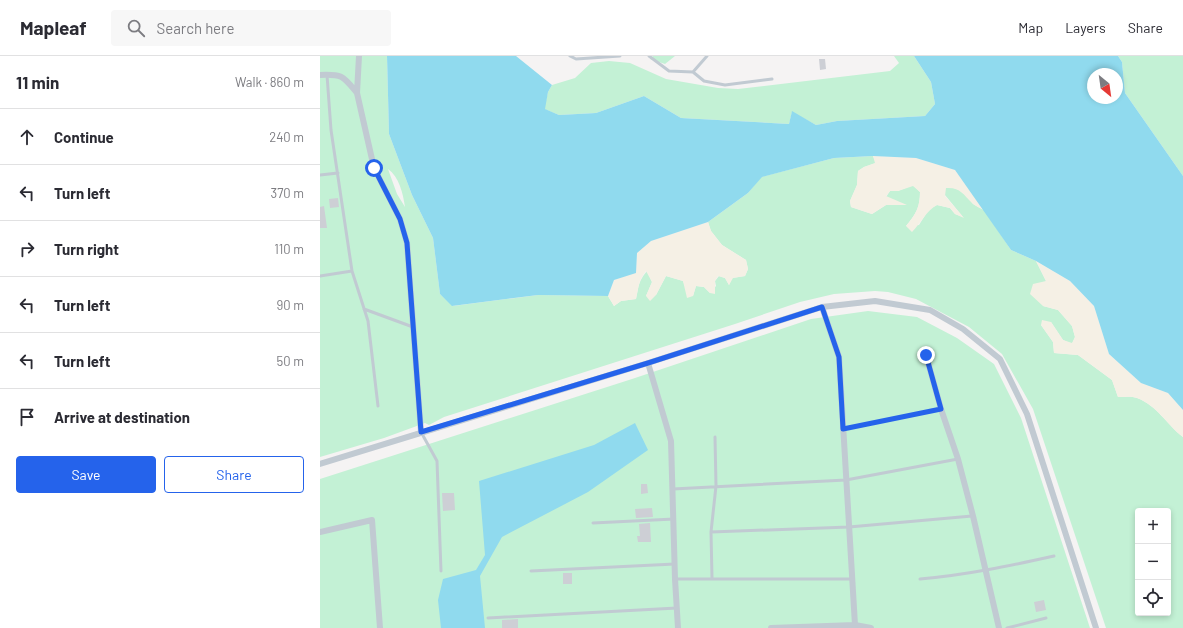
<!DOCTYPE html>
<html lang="en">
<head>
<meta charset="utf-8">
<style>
	body { margin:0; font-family:Barlow,sans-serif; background:#f7f7f7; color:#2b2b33 }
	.controls { position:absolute; right:12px; bottom:12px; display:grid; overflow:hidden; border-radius:4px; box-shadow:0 2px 6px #0003 }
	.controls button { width:36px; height:36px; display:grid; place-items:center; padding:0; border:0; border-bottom:1px solid #e1e1e2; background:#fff; color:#2b2b33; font:20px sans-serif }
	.compass { position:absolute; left:767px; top:12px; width:36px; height:36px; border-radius:50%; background:#fff; box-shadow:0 2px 6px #0003; rotate:151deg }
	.stop { position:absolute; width:12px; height:12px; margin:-9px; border:3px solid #2563eb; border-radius:50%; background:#fff }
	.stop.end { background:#2563eb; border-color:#fff; box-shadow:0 1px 4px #0008 }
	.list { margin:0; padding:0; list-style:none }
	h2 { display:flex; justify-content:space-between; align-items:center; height:52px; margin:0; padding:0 16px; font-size:17px }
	h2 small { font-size:13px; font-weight:400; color:#7c7c81 }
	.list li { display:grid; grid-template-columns:26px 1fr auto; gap:12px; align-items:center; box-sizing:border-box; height:56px; padding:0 16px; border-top:1px solid #e1e1e2 }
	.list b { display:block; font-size:15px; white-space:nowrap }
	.list em { font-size:13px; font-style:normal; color:#7c7c81 }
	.actions { display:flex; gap:8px; padding:12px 16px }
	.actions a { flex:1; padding:9px 0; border:1px solid #2563eb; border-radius:4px; text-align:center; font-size:14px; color:#2563eb }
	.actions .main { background:#2563eb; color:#fff }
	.icon { flex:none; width:22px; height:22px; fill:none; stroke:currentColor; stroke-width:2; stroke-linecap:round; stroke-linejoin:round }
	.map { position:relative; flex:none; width:863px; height:572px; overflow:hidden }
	header { display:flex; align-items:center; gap:24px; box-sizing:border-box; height:56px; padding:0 20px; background:#fff; border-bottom:1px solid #e1e1e2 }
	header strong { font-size:19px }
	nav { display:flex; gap:22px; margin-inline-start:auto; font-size:14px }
	.search { width:280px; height:36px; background:#f7f7f7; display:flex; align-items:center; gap:10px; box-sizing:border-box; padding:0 14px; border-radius:4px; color:#7c7c81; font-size:15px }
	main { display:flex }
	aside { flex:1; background:#fff }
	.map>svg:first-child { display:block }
</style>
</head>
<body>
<header>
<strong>Mapleaf</strong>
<div class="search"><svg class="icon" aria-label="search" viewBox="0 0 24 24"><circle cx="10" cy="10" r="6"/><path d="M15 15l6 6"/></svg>Search here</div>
<nav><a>Map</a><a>Layers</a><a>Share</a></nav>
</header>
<main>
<aside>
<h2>11 min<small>Walk · 860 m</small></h2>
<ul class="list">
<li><svg class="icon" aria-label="ahead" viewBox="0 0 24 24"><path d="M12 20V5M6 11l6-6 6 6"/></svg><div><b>Continue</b></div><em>240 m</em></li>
<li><svg class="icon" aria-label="left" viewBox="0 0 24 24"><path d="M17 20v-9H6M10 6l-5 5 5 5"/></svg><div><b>Turn left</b></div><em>370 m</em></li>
<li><svg class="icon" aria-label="right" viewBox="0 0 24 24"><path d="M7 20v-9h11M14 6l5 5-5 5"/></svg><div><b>Turn right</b></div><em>110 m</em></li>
<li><svg class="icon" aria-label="left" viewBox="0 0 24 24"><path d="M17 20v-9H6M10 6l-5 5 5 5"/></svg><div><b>Turn left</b></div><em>90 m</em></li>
<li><svg class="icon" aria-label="left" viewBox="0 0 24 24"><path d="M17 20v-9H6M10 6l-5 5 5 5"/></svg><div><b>Turn left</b></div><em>50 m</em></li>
<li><svg class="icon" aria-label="arrive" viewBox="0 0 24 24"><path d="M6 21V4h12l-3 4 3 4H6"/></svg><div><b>Arrive at destination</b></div></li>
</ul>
<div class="actions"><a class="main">Save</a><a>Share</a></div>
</aside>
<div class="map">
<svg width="863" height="572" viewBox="0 0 863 572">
	<rect width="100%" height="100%" fill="#f5f3f3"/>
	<path fill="#c3f1d5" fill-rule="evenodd" d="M0,0H67L69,78L92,139L113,182L120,238L133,250L218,239L288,240L294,250L301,245L316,243C319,230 318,226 327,215L332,226L326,240L336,239L346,220L363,225L366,233L373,240L376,230L384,231L390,237L396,230L395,225L399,220L405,222L409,229L412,222L425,220L428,213L426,204L402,189L391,175L388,166L428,137L441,121L514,102L553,100L556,107L544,111L538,115L537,129L530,145L531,151L552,158L566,149H585L566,141L570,135H578L593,129L600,136C600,151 596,158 586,170L599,169L609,153L617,149L630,152L635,158L643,161L625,139V132L632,131L638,133L648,141L653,148L664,154L691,194L716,205L726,225L723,250L738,254L752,270L755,281L752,288L743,284L731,266L721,269L733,286L734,297L758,299L792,324L798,341C804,341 812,340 817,342C838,350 846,368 863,381V572H786L713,353L682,298L649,271L596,243L568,236L555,235L514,238L480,246L415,268L124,361L109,369L105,367L64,382L0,401ZM68,113C79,121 83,137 85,151L77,138ZM818,455H848V557H818Z
		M333,0H355L345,8L330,3Z
		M574,0H594L611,26L615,48L605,60L517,65L496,69L472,56L469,68L361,62L324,40L276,57L239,59L224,53L228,36L232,29L255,22L271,7L289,5L310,7L346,23L398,32L418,33L570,15L579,7Z
		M798,0H863V120L805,37L802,6Z
		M548,255L597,261L637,282L674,308L701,362L770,572H0V423L312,323L491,263Z"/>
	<path fill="#f5f0e5" d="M553,100L596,102L635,114L664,154C660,152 655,150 652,147C643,138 640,131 626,132L625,140L644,162L635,158L630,152L617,149C606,155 601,167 592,176L586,170C596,158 600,151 600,136L593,130L578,135H570L566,140L587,149H566L552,158L531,151L530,145L537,129L538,115L544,111L555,107Z
		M388,166L391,175L402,189L426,204L428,213L425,220L413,222L409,229L405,222L398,220L395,225V238L390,237L384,231L376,230L373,240L367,242L363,225L346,220L336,239L330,245L326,240L332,226L326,215C318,225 319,230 316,243L301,245L294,250L288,240L294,224L316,216L317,197L331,185Z
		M716,205L750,225L774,250L789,298L821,327L848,337L863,354V381C846,368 838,350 817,342C812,340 804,341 798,341L792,324L758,299L734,297L733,286L721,269L722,264L731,266L743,284L752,287L755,281L752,270L738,254L723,250L710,238L713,228L726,225Z"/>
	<path fill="#90daee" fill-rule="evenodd" d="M67,0H196L232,29L228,36L225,53L239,59L276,57L324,40L361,62L469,68L472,55L496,69L517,65L605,60L615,48L611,26L594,0H798L802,6L805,37L863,120V354L848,337L821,327L789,298L774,250L750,225L716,205L691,194L635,114L596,102L553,100L514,102L442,121L428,137L388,166L331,185L317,197L316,217L294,224L288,240L218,239L132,250L120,238L113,182L92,139L69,78ZM773,18H797V42H773Z
		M315,367L328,394L268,436L182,481L160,520L165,572H121L118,544L123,523L156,514L165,499L159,425L274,389Z"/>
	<path fill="#cdcfd5" d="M499,3H505L506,13L500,14Z
		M18,142L19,151L10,152L9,143Z
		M4,150L7,172H0V151Z
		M321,428H327L328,437L321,438Z
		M122,437H134L135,454L123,455Z
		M332,452L333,461L316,462L315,453Z
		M330,467L331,486H318L317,480H320L319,468Z
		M243,517H252V528H243Z
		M724,544L726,554L716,556L714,546Z
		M198,563V572H182V564Z"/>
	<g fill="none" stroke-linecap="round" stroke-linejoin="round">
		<path stroke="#c1cad2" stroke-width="3" d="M250,0L256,3L300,0
			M329,0L349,15L373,16
			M387,0L373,16L384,25L405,29L452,23
			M7,19L11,74L32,215L48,265L58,350
			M0,119L18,117
			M0,220L32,215
			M44,253L93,271
			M523,373L621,353
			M101,376L117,405L121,515
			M353,433L526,424L638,403
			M273,467L354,463
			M391,476L529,471L652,460
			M211,515L355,508
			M392,522L391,476L396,430L395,381
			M355,523H532
			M600,523C646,519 689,510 734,500
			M168,562L357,552
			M687,572L726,562"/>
		<path stroke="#c1cad2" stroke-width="6" d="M39,0L37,37L54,112L80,163L87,187L101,376
			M0,19C23,18 23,20 37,37
			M502,251L519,301L535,569
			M606,299L621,353L638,403L653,460L679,572
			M328,307L351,385L355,523L358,572
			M0,408L328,307L502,251L555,245L610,254L643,273L680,303L707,358L776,572
			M0,476L52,464L60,572
			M451,572L535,569L551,572"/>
	</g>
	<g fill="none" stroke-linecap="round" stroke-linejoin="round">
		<path stroke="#2563eb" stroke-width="5" d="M54,112L80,163L87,187L101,376L328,307L502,251L519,301L523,373L621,353L606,299"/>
	</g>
</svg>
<div class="controls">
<button>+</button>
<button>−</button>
<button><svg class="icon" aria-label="locate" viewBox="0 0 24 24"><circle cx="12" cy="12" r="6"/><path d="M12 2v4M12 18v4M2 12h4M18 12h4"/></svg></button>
</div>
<svg class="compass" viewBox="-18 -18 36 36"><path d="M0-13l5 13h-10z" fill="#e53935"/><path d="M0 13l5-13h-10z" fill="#7c7c81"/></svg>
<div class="stop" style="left:54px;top:112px"></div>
<div class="stop end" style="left:606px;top:299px"></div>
</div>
</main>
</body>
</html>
